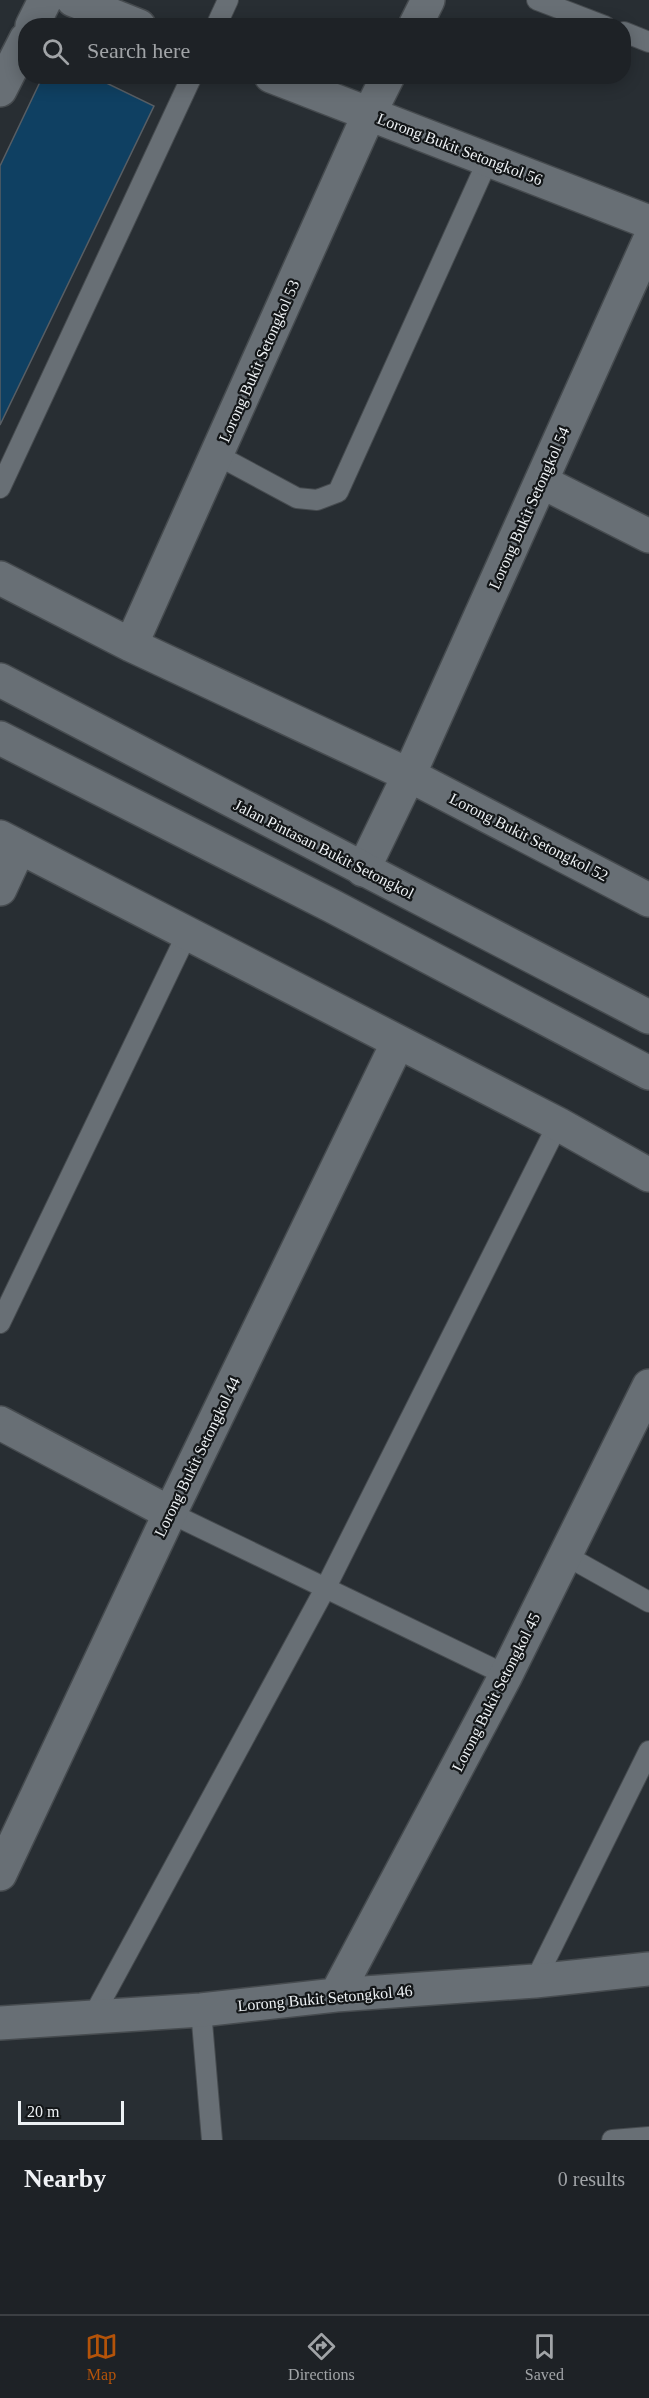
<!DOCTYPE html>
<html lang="en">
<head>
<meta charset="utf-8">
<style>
	body { margin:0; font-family:Georgia,serif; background:#262a2e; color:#f1f3f6 }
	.scale { position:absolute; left:18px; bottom:15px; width:106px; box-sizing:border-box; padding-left:6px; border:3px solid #edf1f4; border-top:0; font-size:16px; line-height:21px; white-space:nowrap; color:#edf1f4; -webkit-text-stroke:4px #131618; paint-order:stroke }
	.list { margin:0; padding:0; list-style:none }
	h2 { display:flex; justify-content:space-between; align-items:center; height:78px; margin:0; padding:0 24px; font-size:26px }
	h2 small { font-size:20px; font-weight:400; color:#a1a4a7 }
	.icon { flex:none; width:33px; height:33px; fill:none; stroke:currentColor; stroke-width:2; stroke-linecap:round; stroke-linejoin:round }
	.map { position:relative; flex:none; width:649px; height:2140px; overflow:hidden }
	.search { position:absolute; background:#1e2226; box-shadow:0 3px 15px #0003; left:18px; right:18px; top:18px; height:66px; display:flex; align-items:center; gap:15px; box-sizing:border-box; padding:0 21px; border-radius:24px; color:#a1a4a7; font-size:22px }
	.sheet { height:174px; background:#1e2226 }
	nav { display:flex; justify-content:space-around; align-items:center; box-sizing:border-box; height:84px; border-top:2px solid #3c3f43; background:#1e2226; font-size:16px; color:#a1a4a7 }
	nav a { display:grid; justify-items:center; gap:3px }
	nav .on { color:#b45309 }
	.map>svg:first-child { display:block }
</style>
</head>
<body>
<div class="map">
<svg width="649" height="2140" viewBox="0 0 649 2140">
	<rect width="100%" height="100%" fill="#282e33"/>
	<path fill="#0f4062" stroke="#585e64" stroke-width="1.5" d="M52,76H92L154,106L0,425V166L40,82Z"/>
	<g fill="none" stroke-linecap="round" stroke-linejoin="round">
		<defs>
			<path id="lane" d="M537,0L605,26
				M216,26L228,0
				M624,32L649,42
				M217,455L297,498L317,500L338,492L488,160
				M0,488L192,76
				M0,1323L187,934
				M170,1513L506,1675
				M565,1555L649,1602
				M535,1981L649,1751
				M201,2010L212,2140
				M92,2018L326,1587L558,1124
				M612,2140L649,2137"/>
			<path id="street" d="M73,0L139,26
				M32,26L45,0
				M415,26L428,0
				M271,76L649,222
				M0,90L26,39
				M542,482L649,536
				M0,578L131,645L409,775L649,900
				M131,645L369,114L388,76
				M0,837L558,1124L649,1175
				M363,870L409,775L649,241
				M0,889L19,848
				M0,1423L170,1513
				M0,1874L170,1513L398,1042
				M336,1995L506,1675L649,1386
				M0,2023L201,2010L336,1995L535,1981L649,1969"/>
			<path id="secondary" d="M0,680L649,1017
				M0,738L332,906L649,1073"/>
		</defs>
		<use href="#lane" stroke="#464b4f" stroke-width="22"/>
		<use href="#street" stroke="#464b4f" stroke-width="36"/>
		<use href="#secondary" stroke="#464b4f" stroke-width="36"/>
		<use href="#lane" stroke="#686f75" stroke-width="20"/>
		<use href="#street" stroke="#686f75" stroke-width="33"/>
		<use href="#secondary" stroke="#686f75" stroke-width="33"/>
	</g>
	<g text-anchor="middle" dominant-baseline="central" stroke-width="4.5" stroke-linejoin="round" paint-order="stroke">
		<g font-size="16" fill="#edf1f4" stroke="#131618">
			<text transform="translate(460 149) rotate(21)">Lorong Bukit Setongkol 56</text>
			<text transform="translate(259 361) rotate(-66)">Lorong Bukit Setongkol 53</text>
			<text transform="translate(529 508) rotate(-66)">Lorong Bukit Setongkol 54</text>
			<text transform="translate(529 837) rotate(27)">Lorong Bukit Setongkol 52</text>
			<text transform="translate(324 849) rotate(27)">Jalan Pintasan Bukit Setongkol</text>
			<text transform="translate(197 1457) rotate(-64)">Lorong Bukit Setongkol 44</text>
			<text transform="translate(496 1692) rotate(-63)">Lorong Bukit Setongkol 45</text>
			<text transform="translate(325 1998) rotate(-5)">Lorong Bukit Setongkol 46</text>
		</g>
	</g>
</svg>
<div class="scale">20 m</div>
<div class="search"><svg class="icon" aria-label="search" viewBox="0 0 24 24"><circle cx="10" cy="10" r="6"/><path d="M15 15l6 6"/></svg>Search here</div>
</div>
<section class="sheet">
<h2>Nearby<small>0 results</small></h2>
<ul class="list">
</ul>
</section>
<nav>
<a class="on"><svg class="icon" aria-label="map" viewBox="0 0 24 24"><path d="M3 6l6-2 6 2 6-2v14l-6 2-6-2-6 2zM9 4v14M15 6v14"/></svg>Map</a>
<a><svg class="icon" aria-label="directions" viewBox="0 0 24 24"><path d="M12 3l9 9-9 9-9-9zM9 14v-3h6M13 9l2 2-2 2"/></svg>Directions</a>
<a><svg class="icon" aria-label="saved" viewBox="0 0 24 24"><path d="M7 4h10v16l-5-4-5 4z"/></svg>Saved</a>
</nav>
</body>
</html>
